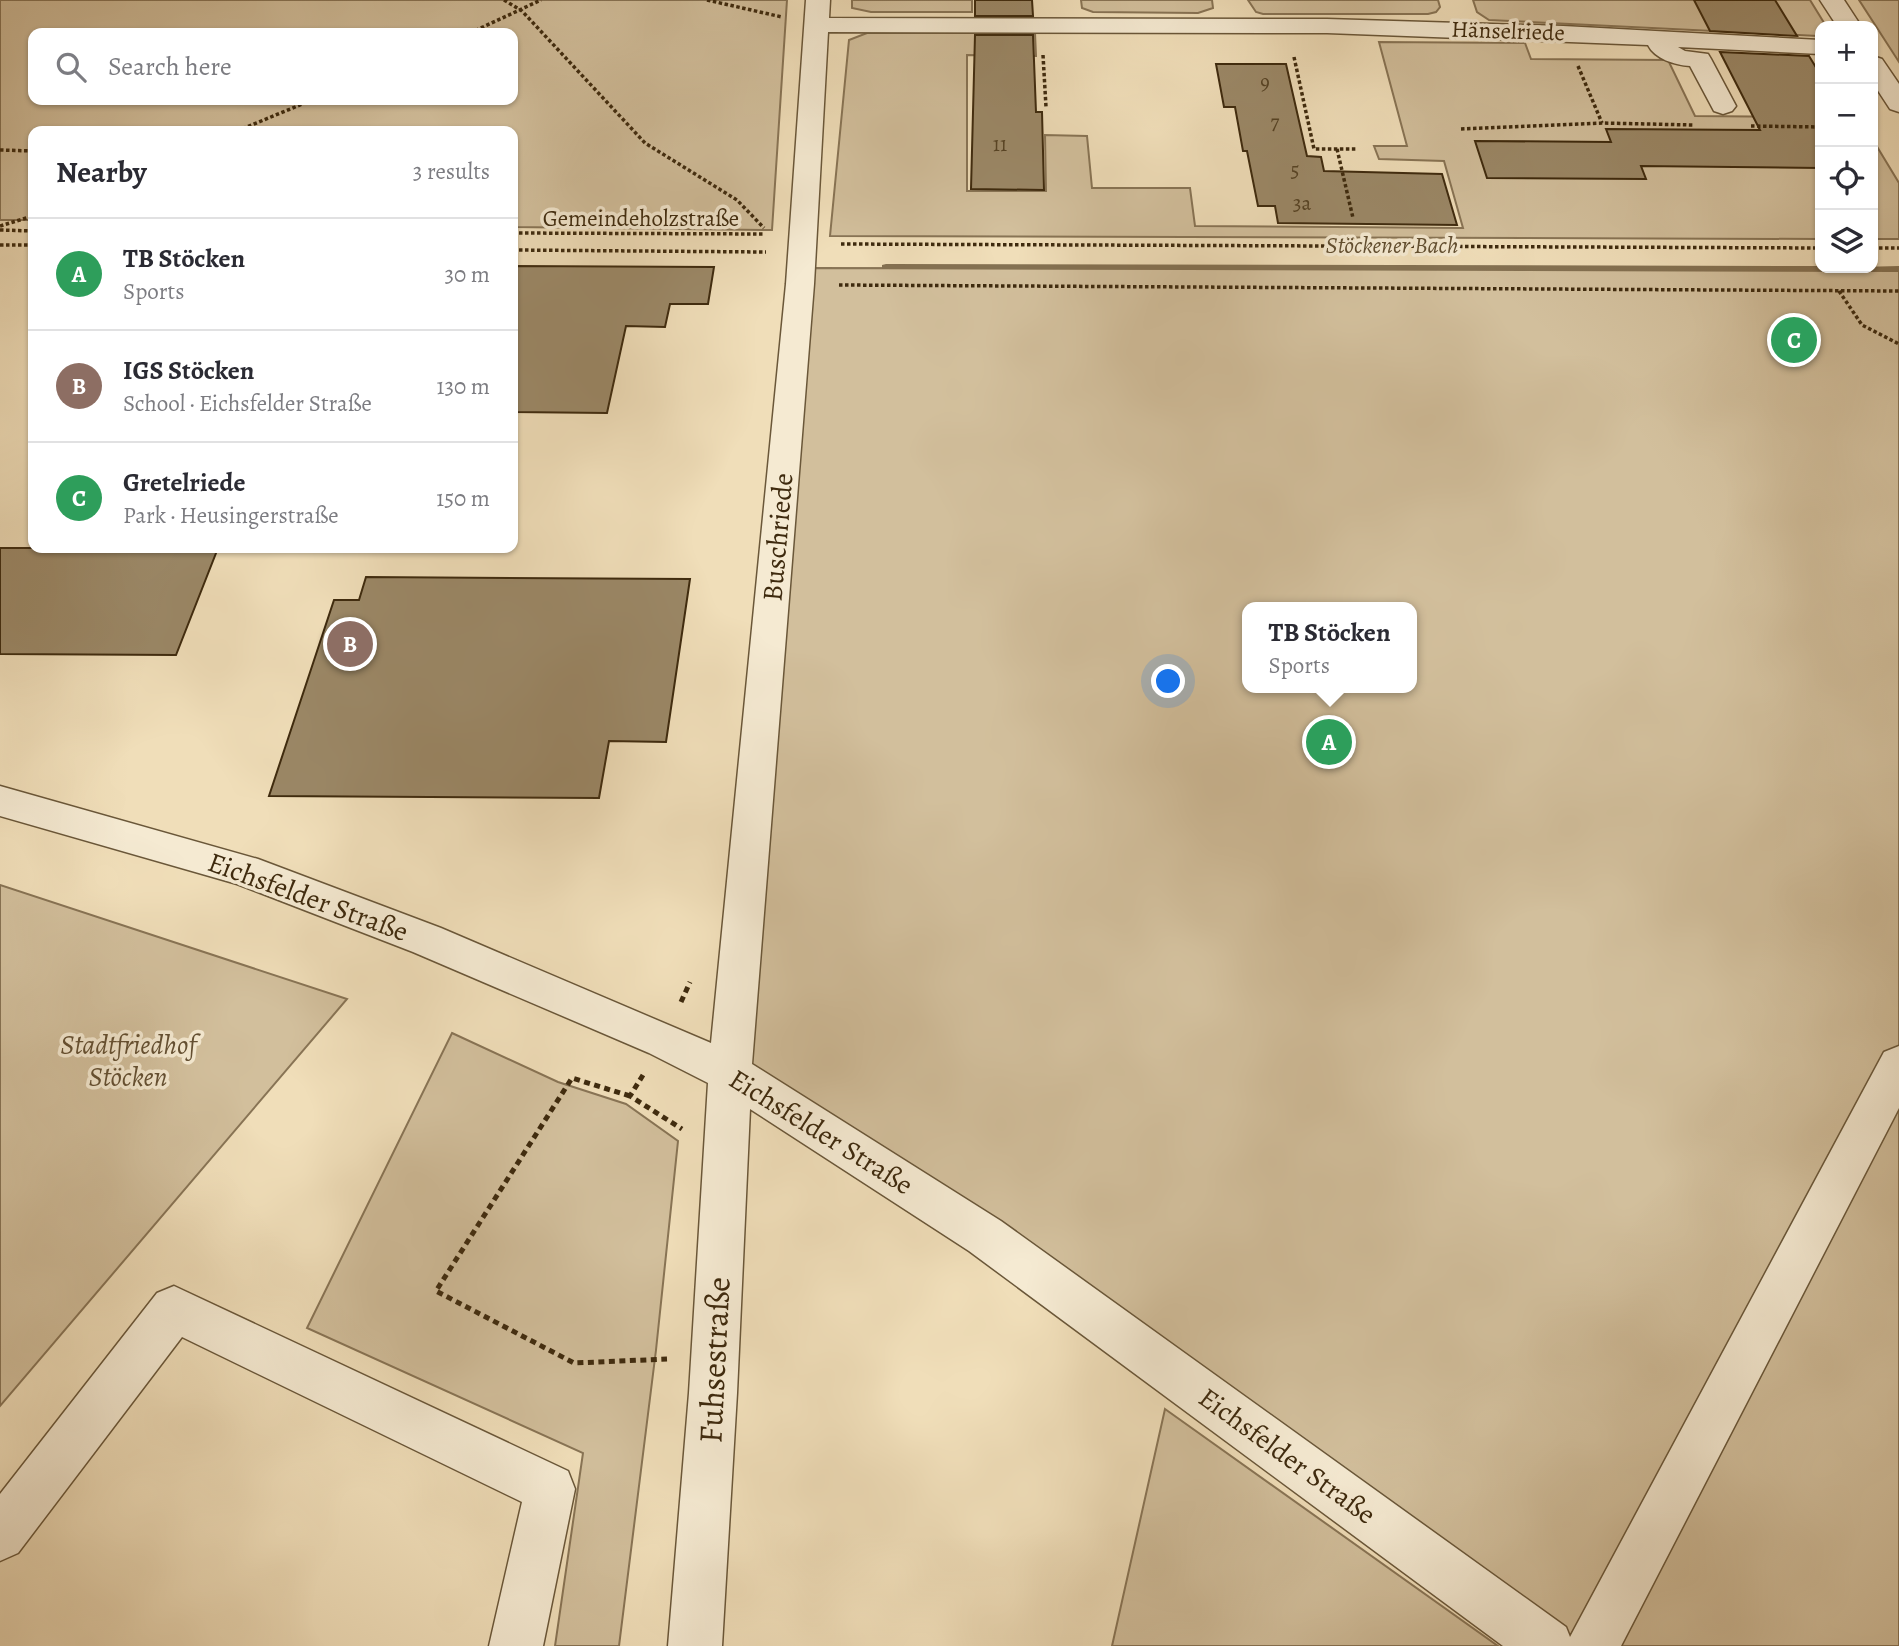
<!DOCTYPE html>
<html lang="en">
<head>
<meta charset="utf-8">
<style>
	body { margin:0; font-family:Alegreya,serif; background:#f7f7f7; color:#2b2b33 }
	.controls { position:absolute; right:21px; top:21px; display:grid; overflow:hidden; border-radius:14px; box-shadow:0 2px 5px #0004 }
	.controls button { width:63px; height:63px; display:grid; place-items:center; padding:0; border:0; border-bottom:2px solid #e1e1e2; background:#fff; color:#2b2b33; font:35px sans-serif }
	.you { position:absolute; left:1169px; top:682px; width:24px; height:24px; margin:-18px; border:5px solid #fff; border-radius:50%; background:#1a73e8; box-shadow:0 0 0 10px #1a73e833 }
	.badge { display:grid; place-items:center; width:46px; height:46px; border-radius:50%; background:#2563eb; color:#fff; font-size:23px; font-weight:700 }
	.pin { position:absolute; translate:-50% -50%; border:4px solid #fff; box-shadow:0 2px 7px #0006 }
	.popup { position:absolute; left:1242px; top:602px; width:175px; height:91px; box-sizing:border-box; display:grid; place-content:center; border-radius:14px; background:#fff; filter:drop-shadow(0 2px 5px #0005); font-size:23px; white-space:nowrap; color:#7c7c81 }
	.popup b { font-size:26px; color:#2b2b33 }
	.popup::after { content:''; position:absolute; left:50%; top:100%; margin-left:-14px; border:14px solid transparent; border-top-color:#fff }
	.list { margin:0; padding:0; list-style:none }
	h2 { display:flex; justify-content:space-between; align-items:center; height:91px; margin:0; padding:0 28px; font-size:30px }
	h2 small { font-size:23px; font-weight:400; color:#7c7c81 }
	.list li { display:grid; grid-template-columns:46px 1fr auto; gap:21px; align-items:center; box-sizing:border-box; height:112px; padding:0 28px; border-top:2px solid #e1e1e2 }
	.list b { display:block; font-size:26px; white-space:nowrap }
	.list p { margin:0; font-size:23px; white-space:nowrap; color:#7c7c81 }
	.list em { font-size:23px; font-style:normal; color:#7c7c81 }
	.icon { flex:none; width:38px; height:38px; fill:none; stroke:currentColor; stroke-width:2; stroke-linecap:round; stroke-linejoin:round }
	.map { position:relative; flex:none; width:1899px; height:1646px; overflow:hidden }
	.search { position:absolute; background:#fff; box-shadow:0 2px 5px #0004; left:28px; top:28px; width:490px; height:77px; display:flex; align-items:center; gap:18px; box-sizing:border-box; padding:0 24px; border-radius:14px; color:#7c7c81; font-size:26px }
	.panel { position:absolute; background:#fff; box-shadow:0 2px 5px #0004; left:28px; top:126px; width:490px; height:427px; border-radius:14px }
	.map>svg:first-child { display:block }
</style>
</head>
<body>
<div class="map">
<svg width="1899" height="1646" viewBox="0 0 1899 1646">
	<rect width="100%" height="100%" fill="#f0deb9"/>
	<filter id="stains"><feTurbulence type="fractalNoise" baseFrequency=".00286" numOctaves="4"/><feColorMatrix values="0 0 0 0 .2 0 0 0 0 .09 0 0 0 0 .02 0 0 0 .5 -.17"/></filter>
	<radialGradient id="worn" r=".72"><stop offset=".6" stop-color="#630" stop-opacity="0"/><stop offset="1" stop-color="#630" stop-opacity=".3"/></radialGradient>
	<path fill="#d2bf9c" stroke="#887455" stroke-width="2" fill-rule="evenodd" d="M0,0H787L772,230L513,227V131H33V220H0ZM33,33H513V100H33Z
		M852,0H972V12H871L852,8Z
		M1081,0H1212L1213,8L1198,13L1093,12L1082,8Z
		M1248,0H1438L1440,7L1436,12L1428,14H1263L1256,12Z
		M1473,0H1810L1826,26H1820V36H1818L1489,20L1477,12Z
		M1859,0H1899V62Z
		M867,33H1035L1036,56L967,55V191H1046L1045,135L1087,136L1092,188H1190L1195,226L1463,228L1444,161L1379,159L1374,146H1407L1379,42L1525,43L1531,59L1668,60L1695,116L1820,117V239L830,236L849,40Z
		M1873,140L1899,183V239H1873Z
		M801,268L1899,269V1646H1547L730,1073ZM1247,607H1411V688H1247Z
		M0,885L347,999L0,1406Z
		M452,1033L558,1082L626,1104L678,1141L656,1350L619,1646H555L583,1453L307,1328Z
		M1165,1409L1498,1646H1112Z"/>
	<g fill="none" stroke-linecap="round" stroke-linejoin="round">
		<path fill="#847152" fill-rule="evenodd" d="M886,264L1820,266V268L1899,266V272L882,269V265Z"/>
	</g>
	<path fill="#9b8867" stroke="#3e2a0e" stroke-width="2" d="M975,0H1032L1033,16H975Z
		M1694,0H1775L1797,36L1710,31Z
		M975,35H1033L1036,112H1042L1044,190L971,189Z
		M1720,52L1809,56L1820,74V168L1641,166L1646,179L1487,178L1475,141L1611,142L1606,129L1760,130Z
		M1216,64H1286L1307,156L1321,157L1324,171L1442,174L1457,225L1278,223L1275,206H1258L1247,151H1243L1235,107H1224Z
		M513,266L714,267L708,304H670L665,327L626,326L607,413L513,412Z
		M0,548H218L176,655L0,654Z
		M366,577L690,579L666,742L609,741L599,798L269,796L334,600H359Z"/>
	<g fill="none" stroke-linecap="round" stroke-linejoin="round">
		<defs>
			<path id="minor" d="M806,0H830L829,18L1327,19L1563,26L1820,40V54L1678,47L1685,51L1708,54L1711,59L1736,106L1732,111L1723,114L1714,111L1690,66C1675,65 1655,59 1648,45L1327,33L828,32L814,284L752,1064L1001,1221L1566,1627L1570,1637L1884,1052L1899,1046V1108L1621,1646H1503L969,1251L750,1109L737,1393L722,1646H668L689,1393L708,1083L649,1053L413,952L237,884L0,816V786L258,859L441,928L711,1043L786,284Z
				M1820,0H1844L1861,26H1837Z
				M1873,56L1882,59L1899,84V112L1890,109L1873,83Z
				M174,1286L568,1471L575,1489L543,1646H489L522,1502L182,1337L18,1553L0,1561V1494L157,1293Z"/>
		</defs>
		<use href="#minor" stroke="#6a5739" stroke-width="3"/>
		<path stroke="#3e2a0e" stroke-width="3.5" stroke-dasharray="3.5 2.5" stroke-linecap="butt" d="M504,0L522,11L645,143L737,200L764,228
			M707,0L782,17
			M470,33L541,0
			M1043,55L1046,107
			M1294,57L1314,149H1356
			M1578,66L1602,123
			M1751,126L1820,127
			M1461,129L1602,123L1693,125
			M237,131L312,100
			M1337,149L1353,218
			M0,150L33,151
			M0,226L33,216
			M0,230L33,231
			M513,233L765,234
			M841,244L1820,248
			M0,245H33
			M1873,248H1899
			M513,250L766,252
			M839,285L1899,291
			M1839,291L1862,325L1899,344"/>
		<path stroke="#3e2a0e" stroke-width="5" stroke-dasharray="6 4.5" stroke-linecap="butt" d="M681,1002L690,982
			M643,1075L630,1096L682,1129
			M630,1096L572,1078L436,1291L574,1363L667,1359"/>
		<use href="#minor" fill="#f5ead2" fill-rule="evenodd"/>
	</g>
	<g text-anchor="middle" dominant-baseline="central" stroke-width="7" stroke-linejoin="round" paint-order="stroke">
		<g font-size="21" fill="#554224">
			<text x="1265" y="82">9</text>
			<text x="1275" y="122">7</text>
			<text x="1000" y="144">11</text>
			<text x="1295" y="170">5</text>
			<text x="1302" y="203">3a</text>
		</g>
		<g font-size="23" fill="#3e2a0e" stroke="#f5ead2">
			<text transform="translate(1508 31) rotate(2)">Hänselriede</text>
			<text x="641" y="218">Gemeindeholzstraße</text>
		</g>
		<g font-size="24" font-style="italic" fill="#614e30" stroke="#f5ead2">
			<text x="1392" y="245">Stöckener Bach</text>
		</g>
		<g font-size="28" fill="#3e2a0e" stroke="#f5ead2">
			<text transform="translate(778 537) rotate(-85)">Buschriede</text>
			<text transform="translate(308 897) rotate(20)">Eichsfelder Straße</text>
			<text transform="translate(821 1132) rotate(32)">Eichsfelder Straße</text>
			<text transform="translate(1287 1456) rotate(36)">Eichsfelder Straße</text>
		</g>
		<g font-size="28" font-style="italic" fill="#634f32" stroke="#f5ead2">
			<text x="128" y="1045">Stadtfriedhof<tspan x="128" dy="32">Stöcken</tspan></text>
		</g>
		<g font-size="33" fill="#3e2a0e" stroke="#f5ead2">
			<text transform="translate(714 1360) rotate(-87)">Fuhsestraße</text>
		</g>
	</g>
	<rect width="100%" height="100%" filter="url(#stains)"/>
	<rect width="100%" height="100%" fill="url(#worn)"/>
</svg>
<div class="controls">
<button>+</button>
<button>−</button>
<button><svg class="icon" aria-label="locate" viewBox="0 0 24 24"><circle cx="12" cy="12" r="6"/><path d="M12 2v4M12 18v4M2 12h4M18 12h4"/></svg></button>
<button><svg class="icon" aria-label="layers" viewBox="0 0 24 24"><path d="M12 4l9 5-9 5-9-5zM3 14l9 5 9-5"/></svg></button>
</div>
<div class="you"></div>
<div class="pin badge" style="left:1329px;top:742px;background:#2e9e5b">A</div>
<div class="popup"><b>TB Stöcken</b>Sports</div>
<div class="pin badge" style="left:350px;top:644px;background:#8d6e63">B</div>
<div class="pin badge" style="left:1794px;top:340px;background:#2e9e5b">C</div>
<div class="search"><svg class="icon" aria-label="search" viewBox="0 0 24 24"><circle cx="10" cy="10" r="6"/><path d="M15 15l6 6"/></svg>Search here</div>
<section class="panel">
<h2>Nearby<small>3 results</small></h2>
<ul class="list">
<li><span class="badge" style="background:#2e9e5b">A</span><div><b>TB Stöcken</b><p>Sports</p></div><em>30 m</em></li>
<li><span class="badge" style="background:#8d6e63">B</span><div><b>IGS Stöcken</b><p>School · Eichsfelder Straße</p></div><em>130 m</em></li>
<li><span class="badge" style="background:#2e9e5b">C</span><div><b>Gretelriede</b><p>Park · Heusingerstraße</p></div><em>150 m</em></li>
</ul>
</section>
</div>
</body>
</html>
